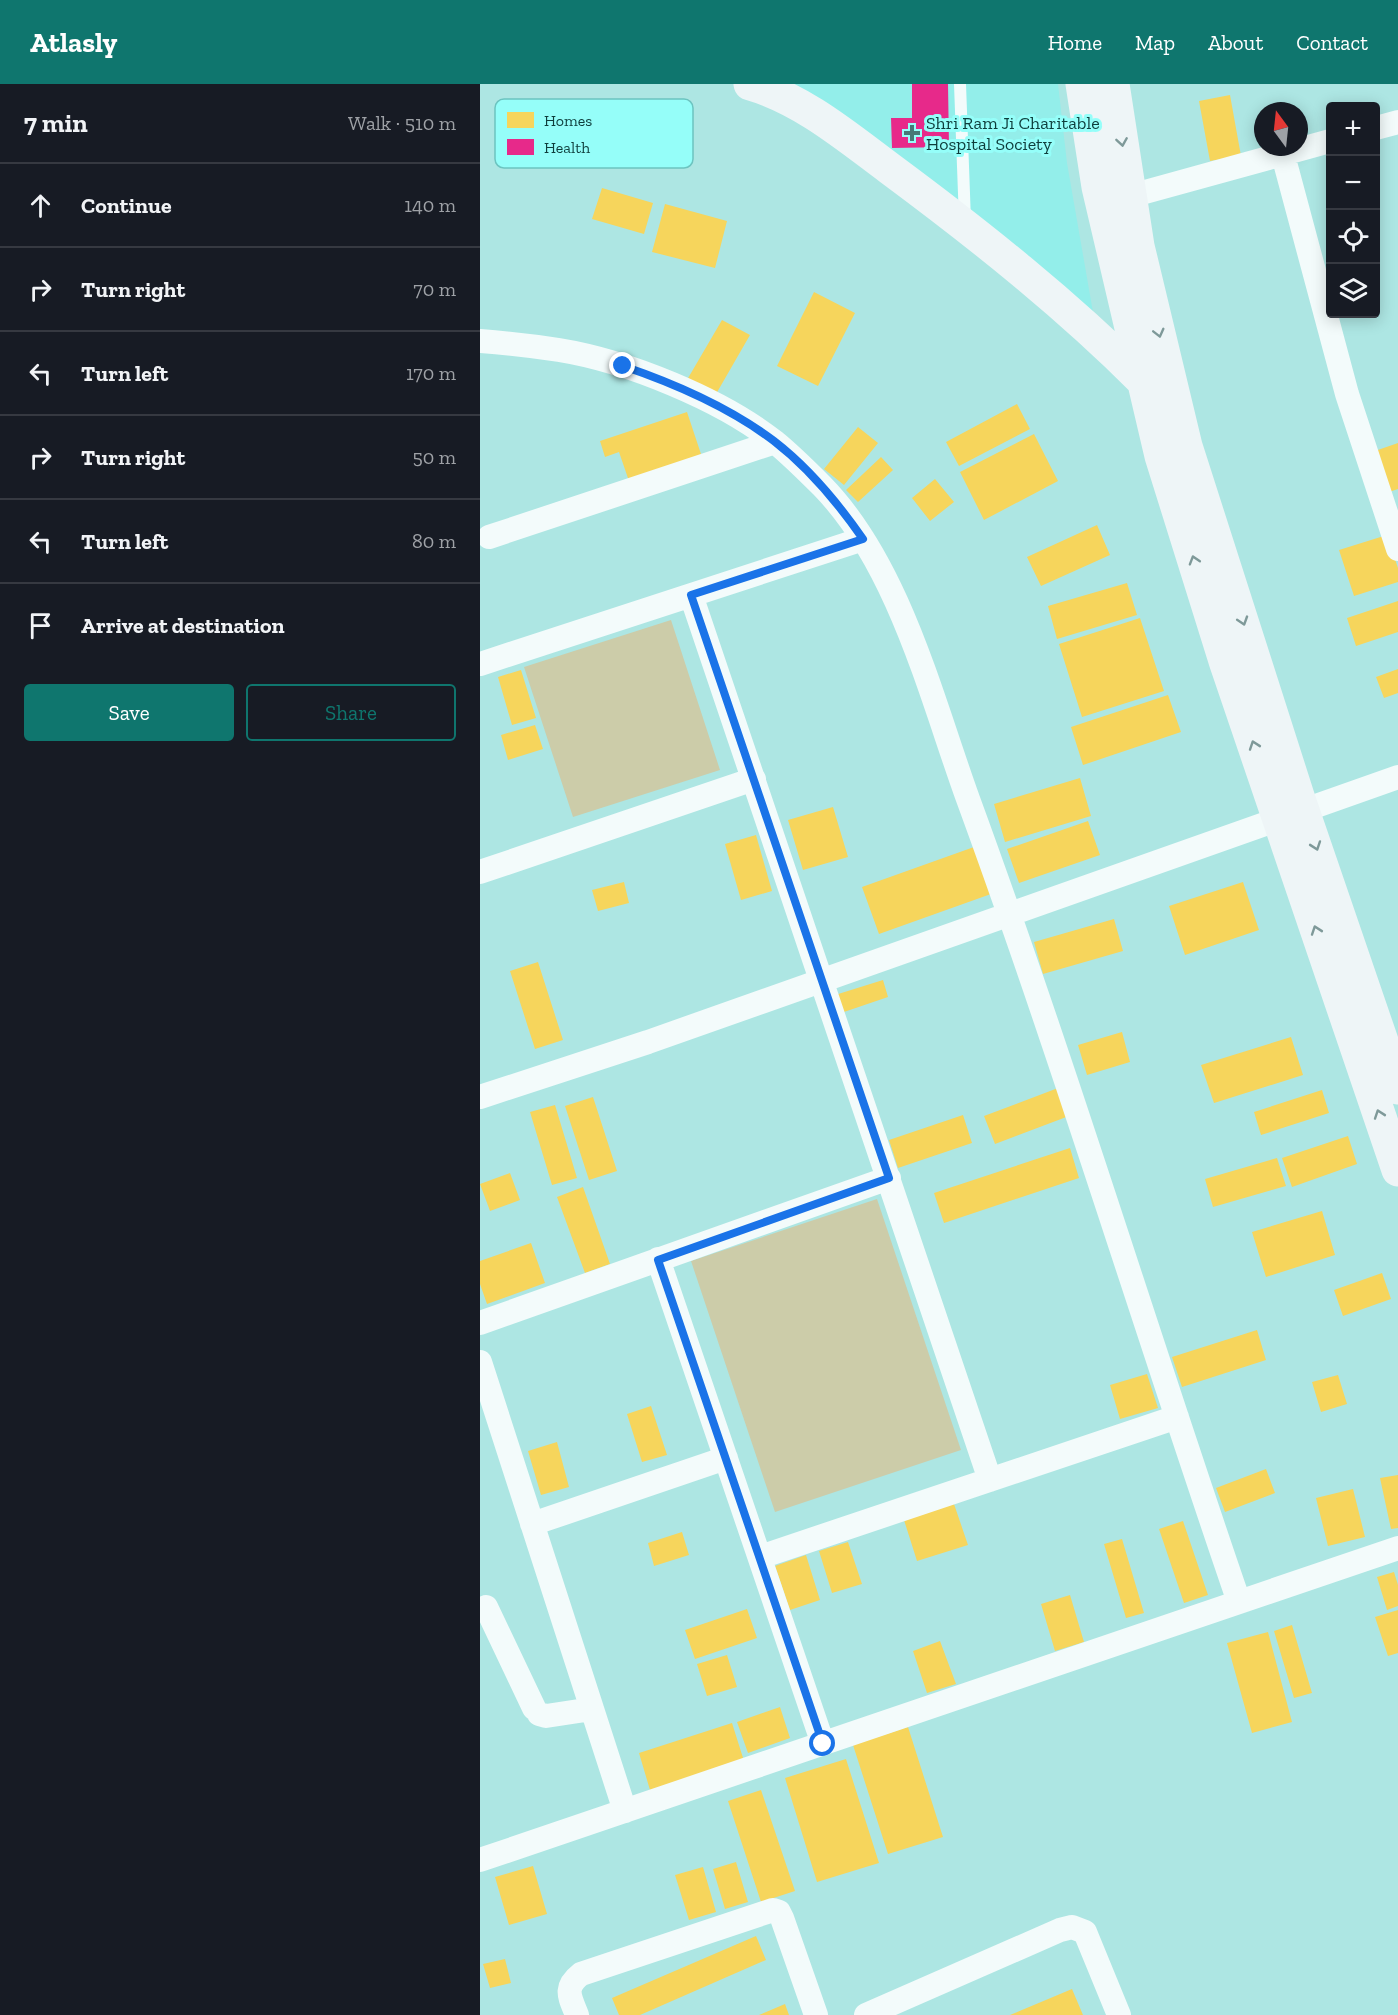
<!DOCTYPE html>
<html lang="en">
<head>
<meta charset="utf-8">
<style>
	body { margin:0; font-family:"Zilla Slab",serif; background:#242831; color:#f1f3f6 }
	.controls { position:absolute; right:18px; top:18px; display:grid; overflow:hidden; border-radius:6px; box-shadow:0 3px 15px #0003 }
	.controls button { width:54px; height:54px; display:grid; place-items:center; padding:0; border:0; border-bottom:2px solid #363941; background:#171b24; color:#f1f3f6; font:30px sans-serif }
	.compass { position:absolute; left:774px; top:18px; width:54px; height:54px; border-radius:50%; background:#171b24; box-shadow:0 3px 15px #0003; rotate:345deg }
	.stop { position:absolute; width:18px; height:18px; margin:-14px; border:4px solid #1a73e8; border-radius:50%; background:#fff }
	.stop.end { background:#1a73e8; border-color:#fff; box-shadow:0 2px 6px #0008 }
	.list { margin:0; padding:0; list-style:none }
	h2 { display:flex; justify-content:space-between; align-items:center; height:78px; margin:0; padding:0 24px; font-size:26px }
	h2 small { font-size:20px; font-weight:400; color:#9ea1a6 }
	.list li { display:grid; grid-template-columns:39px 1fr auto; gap:18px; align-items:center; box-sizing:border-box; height:84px; padding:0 24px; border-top:2px solid #363941 }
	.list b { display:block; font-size:22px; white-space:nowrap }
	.list em { font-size:20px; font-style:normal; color:#9ea1a6 }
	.actions { display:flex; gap:12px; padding:18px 24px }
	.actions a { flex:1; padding:14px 0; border:2px solid #0f766e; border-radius:6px; text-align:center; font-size:21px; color:#0f766e }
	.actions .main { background:#0f766e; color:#fff }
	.icon { flex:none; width:33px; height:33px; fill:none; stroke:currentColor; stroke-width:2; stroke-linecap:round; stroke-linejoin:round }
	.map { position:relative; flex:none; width:918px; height:1931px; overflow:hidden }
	header { display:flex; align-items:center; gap:36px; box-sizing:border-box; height:84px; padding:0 30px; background:#0f766e; color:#fff }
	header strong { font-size:28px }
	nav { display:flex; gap:33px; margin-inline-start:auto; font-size:21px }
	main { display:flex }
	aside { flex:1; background:#171b24 }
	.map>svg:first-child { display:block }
</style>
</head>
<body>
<header>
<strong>Atlasly</strong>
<nav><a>Home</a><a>Map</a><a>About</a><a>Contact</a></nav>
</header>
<main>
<aside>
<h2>7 min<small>Walk · 510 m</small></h2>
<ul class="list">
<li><svg class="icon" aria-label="ahead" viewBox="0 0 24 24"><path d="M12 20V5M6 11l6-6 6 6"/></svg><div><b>Continue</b></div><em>140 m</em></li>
<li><svg class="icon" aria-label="right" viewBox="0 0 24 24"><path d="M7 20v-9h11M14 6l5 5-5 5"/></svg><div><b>Turn right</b></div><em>70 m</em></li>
<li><svg class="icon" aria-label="left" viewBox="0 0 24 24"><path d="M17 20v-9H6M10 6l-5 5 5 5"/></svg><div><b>Turn left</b></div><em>170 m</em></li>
<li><svg class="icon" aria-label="right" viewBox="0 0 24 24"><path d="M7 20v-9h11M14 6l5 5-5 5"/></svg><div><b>Turn right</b></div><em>50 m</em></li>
<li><svg class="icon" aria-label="left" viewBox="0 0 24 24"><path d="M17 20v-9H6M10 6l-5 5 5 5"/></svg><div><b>Turn left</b></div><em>80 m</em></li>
<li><svg class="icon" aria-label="arrive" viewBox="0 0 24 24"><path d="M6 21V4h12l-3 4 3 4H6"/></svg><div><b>Arrive at destination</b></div></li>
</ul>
<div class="actions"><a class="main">Save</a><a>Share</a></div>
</aside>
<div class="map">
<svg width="918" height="1931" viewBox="0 0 918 1931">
	<rect width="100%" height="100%" fill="#ade6e3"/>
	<path fill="#93eeea" d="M310,0H578L587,79L614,234Z"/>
	<path fill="#cccca9" d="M191,536L240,686L93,733L44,583Z
		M397,1115L481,1366L295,1428L211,1177Z"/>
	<path fill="#f6d55c" d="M750,11L761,72L730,77L719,17Z
		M122,104L173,119L164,150L112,135Z
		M185,120L247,137L235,184L172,168Z
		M334,208L375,229L338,302L297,282Z
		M242,236L270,251L232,317L204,301Z
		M537,320L550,345L479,382L466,358Z
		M207,328L223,376L150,400L139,368L125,373L120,357Z
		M378,343L398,359L364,401L344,385Z
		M554,350L578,397L504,436L480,388Z
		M918,359V405L906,409L892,368Z
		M401,373L413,386L378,418L366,406Z
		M455,395L474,418L450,437L432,414Z
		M617,441L630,471L561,502L547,473Z
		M907,451L918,484V498L874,512L859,466Z
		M647,499L657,531L577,555L568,522Z
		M918,517V548L876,562L867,534Z
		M660,534L684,607L602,633L579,560Z
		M918,585V609L904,614L896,593Z
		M41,586L56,634L32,641L18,593Z
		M688,611L701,648L603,681L591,643Z
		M55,641L63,665L28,676L21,651Z
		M600,694L611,732L525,758L514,720Z
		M353,723L368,773L323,786L308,736Z
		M608,737L620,771L539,799L527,765Z
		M276,751L292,807L261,816L245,760Z
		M494,763L511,810L399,850L382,803Z
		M144,798L149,819L118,827L112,806Z
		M763,798L779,846L705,871L689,822Z
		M634,835L643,867L563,890L554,858Z
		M58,878L83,956L55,965L30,887Z
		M403,896L408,913L361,929L355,911Z
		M642,948L650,978L607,991L598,961Z
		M811,953L823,991L734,1019L721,981Z
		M578,1004L589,1032L515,1060L504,1032Z
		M842,1006L849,1029L781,1051L774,1028Z
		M113,1013L137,1087L109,1096L85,1022Z
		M75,1021L97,1094L72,1101L50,1028Z
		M483,1031L492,1059L418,1084L409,1056Z
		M868,1052L877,1080L812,1103L802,1074Z
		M590,1064L599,1094L464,1139L454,1109Z
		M797,1074L806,1102L733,1123L725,1095Z
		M30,1089L40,1116L10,1127L0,1100Z
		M103,1103L130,1180L105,1189L77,1113Z
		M842,1127L855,1171L786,1193L772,1148Z
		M51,1159L65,1199L7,1220L0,1200V1177Z
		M902,1189L911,1215L863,1232L854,1206Z
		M777,1246L786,1276L702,1303L692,1273Z
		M667,1290L678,1324L640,1335L630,1301Z
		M858,1291L867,1320L841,1328L832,1298Z
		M171,1322L187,1371L162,1378L147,1330Z
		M77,1358L89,1403L61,1411L48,1367Z
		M786,1385L795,1409L745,1428L736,1404Z
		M918,1391V1444L911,1445L900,1394Z
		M873,1405L885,1453L848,1462L836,1414Z
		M474,1420L488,1461L437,1477L424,1436Z
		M703,1437L728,1511L704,1519L679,1445Z
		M202,1448L209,1471L174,1482L168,1459Z
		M642,1455L664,1529L646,1534L624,1460Z
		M368,1458L382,1500L352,1509L339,1467Z
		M326,1471L340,1516L310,1526L295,1482Z
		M914,1488L918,1501V1522L907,1526L897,1493Z
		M590,1511L604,1558L575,1567L561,1520Z
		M267,1525L277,1554L215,1575L205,1546Z
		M918,1526V1569L908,1572L895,1533Z
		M812,1541L832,1609L814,1614L794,1547Z
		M788,1548L812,1638L772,1649L747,1559Z
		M460,1557L476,1600L447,1609L433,1567Z
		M247,1571L257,1603L227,1612L217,1580Z
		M300,1623L310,1654L268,1669L257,1638Z
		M252,1639L264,1677L170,1706L159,1669Z
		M428,1643L463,1753L408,1770L373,1661Z
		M366,1675L399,1779L337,1798L305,1694Z
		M281,1706L315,1807L281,1818L248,1717Z
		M256,1778L268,1818L245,1825L233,1785Z
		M53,1782L67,1830L29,1841L15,1793Z
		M223,1783L236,1828L209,1836L195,1791Z
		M276,1852L286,1876L160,1931H139L132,1914Z
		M25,1875L31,1899L10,1904L3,1880Z
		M592,1905L603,1931H530Z
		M305,1920L309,1931H279Z"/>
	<path fill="#e7298a" d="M432,0H468L469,63L412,64L411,34H432Z"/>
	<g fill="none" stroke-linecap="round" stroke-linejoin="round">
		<path stroke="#f3fbfb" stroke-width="12" d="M480,0L485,137"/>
		<path stroke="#f3fbfb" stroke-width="24" d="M896,44L918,38
			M803,71L867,310L918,465
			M636,116L850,57
			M0,257C26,259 53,262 79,266C147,277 241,315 295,358C311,371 327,387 342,402C419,481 451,613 488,715C585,980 667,1251 759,1518
			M9,453L295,358
			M211,511L510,1396
			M0,580L383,455
			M0,788L274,695
			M0,1013L168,958L918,693
			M178,1175L343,1660
			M0,1239L409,1094
			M0,1278L145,1727
			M52,1440L246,1374
			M280,1473L697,1333
			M6,1523L54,1624
			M59,1630L66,1632L112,1625
			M0,1776L918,1464
			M97,1931C90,1913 83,1904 101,1890L293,1826L299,1828L302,1834L336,1931
			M386,1931L580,1846L592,1843L605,1848L607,1853L639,1931"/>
		<path stroke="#eef5f7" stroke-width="33" d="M270,0C322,15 366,52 409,84C498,150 585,219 663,297
			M602,0L618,103L681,372L746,580L918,1086
			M633,0L658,162L706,362L818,712L918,1004"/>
	</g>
	<defs><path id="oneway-chevron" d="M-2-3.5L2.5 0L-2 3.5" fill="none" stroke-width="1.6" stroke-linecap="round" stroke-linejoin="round" transform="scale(1.5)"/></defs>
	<g stroke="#7e9999">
		<use href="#oneway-chevron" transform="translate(642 58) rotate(81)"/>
		<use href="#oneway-chevron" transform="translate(679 249) rotate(76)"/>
		<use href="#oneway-chevron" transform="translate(714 476) rotate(-107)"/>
		<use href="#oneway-chevron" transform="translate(763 537) rotate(72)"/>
		<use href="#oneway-chevron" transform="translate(774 661) rotate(-109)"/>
		<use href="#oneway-chevron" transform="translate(836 762) rotate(71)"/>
		<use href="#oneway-chevron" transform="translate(836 846) rotate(-109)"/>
		<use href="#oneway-chevron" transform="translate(899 1030) rotate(-109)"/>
	</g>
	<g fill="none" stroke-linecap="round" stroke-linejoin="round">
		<path stroke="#1a73e8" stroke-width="8" d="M143,282C196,300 249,323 294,357C329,384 358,419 383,455L211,511L409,1094L178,1176L343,1660"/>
	</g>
	<path fill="#467876" stroke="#95fef9" stroke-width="2" d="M429 40h6v6h6v6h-6v6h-6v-6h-6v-6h6z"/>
	<g text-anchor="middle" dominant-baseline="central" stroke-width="6" stroke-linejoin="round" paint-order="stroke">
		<g font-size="18" fill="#0e3d3b" stroke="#95fef9" text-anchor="start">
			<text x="446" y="39">Shri Ram Ji Charitable<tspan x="446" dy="21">Hospital Society</tspan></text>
		</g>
	</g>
	<rect x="15" y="15" width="198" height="69" rx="9" fill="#95fef9" stroke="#6cc4c0" stroke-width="1.5"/>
	<rect x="27" y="28" width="27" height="16" fill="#f6d55c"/>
	<rect x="27" y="55" width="27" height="16" fill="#e7298a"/>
	<g font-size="16" fill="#0e3d3b">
		<text x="64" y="42">Homes</text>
		<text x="64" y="69">Health</text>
	</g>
</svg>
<div class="controls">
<button>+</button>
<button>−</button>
<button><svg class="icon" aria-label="locate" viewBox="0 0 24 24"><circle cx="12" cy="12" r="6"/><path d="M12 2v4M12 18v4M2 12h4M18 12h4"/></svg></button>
<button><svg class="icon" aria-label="layers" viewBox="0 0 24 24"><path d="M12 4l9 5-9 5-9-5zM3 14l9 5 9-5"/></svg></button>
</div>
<svg class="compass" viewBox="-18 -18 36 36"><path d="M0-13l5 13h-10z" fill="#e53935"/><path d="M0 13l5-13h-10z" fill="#9ea1a6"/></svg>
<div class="stop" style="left:343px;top:1660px"></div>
<div class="stop end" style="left:143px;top:282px"></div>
</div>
</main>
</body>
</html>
